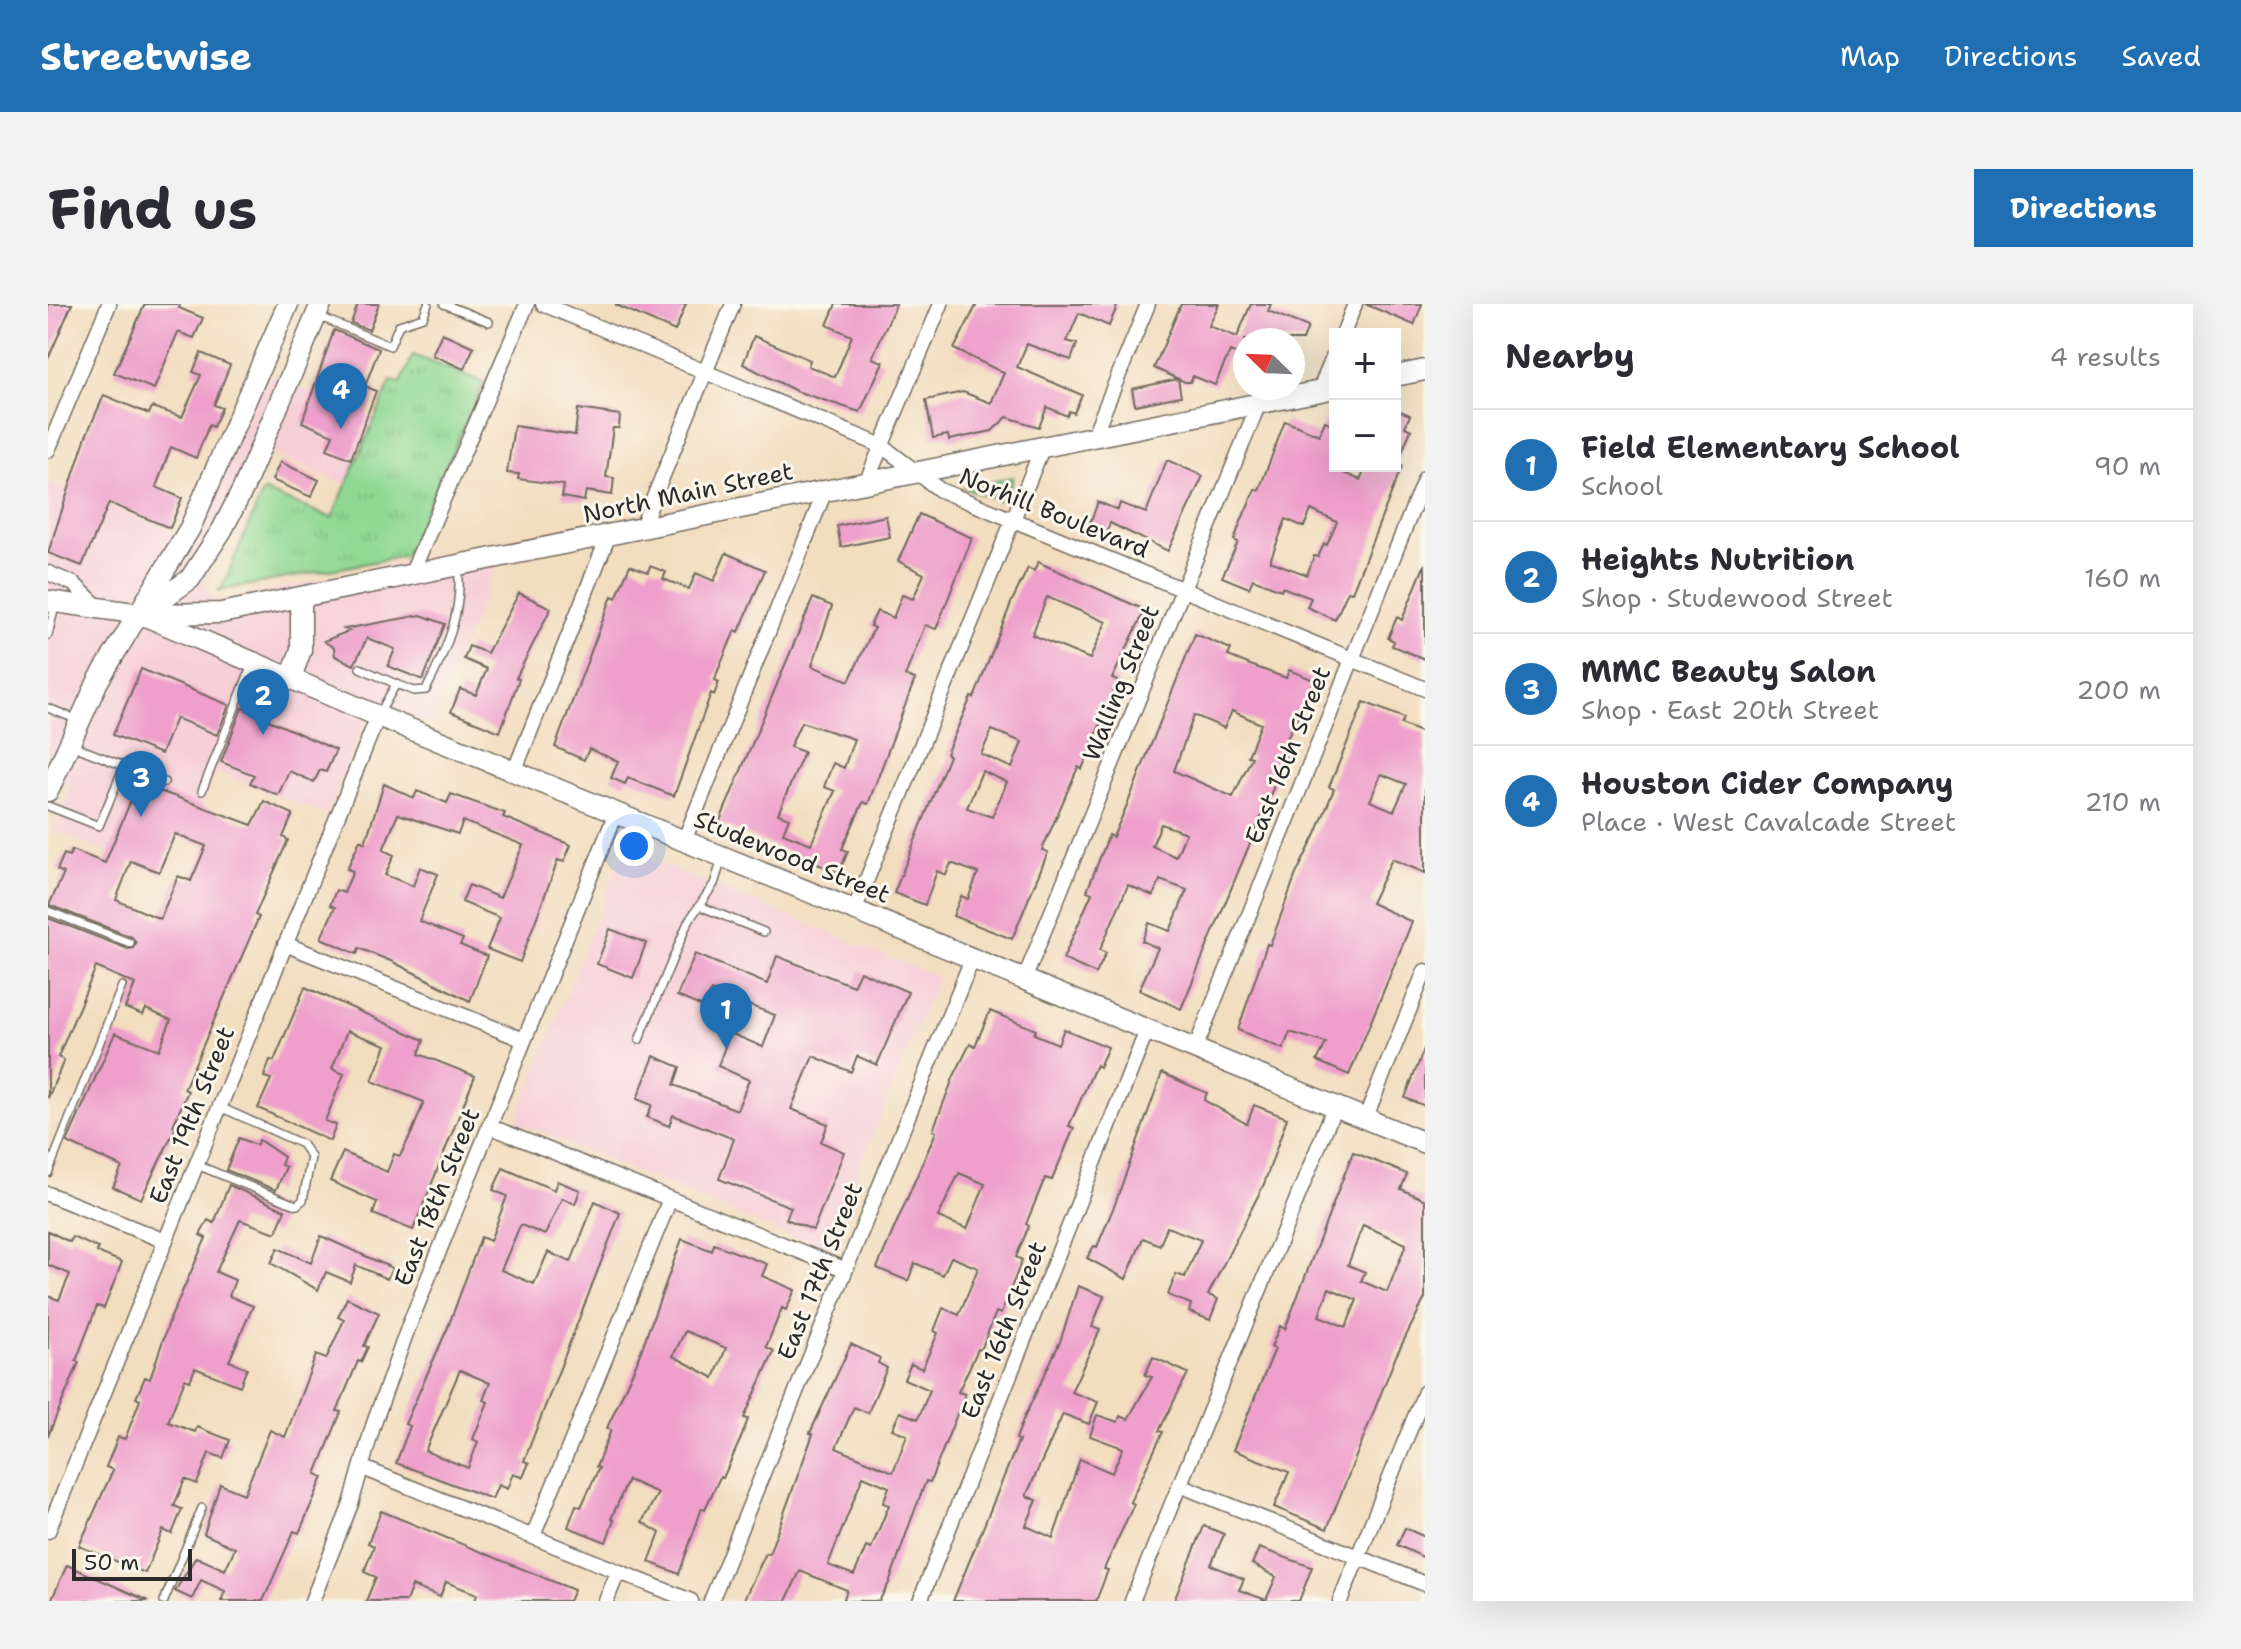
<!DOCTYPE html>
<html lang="en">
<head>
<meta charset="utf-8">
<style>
	body { margin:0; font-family:"Shantell Sans",sans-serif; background:#f2f2f3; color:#2b2b33 }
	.controls { position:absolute; right:24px; top:24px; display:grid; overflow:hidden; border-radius:0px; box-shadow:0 8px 32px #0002 }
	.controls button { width:72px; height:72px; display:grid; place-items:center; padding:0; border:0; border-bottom:2px solid #e1e1e2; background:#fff; color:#2b2b33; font:40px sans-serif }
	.compass { position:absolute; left:1185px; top:24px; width:72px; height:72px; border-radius:50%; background:#fff; box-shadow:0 8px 32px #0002; rotate:293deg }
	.scale { position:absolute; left:24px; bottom:20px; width:120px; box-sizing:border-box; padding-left:8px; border:4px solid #2b2b2b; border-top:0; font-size:22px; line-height:28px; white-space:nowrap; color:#2b2b2b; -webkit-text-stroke:6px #fbf7ec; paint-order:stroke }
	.you { position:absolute; left:586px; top:542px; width:28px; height:28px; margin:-20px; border:6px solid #fff; border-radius:50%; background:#1a73e8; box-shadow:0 0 0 12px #1a73e833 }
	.badge { display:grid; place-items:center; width:52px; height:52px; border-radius:50%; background:#1f6fb2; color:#fff; font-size:26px; font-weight:700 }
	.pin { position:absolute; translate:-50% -66px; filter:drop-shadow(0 2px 4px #0008) }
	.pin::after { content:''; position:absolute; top:42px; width:28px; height:24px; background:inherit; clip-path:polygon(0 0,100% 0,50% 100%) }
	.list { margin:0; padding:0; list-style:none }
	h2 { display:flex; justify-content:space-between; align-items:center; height:104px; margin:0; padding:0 32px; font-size:34px }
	h2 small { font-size:26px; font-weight:400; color:#7c7c81 }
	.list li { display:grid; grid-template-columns:52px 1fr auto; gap:24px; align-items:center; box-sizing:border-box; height:112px; padding:0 32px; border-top:2px solid #e1e1e2 }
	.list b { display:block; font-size:30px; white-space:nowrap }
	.list p { margin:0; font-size:26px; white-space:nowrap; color:#7c7c81 }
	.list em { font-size:26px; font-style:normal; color:#7c7c81 }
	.map { position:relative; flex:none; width:1377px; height:1297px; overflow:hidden; border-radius:0px }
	header { display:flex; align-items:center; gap:48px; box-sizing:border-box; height:112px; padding:0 40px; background:#1f6fb2; color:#fff }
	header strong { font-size:38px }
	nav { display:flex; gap:44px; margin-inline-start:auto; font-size:28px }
	.intro { display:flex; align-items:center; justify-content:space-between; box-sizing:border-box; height:192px; padding:0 48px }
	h1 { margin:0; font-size:56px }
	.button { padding:20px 36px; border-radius:0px; background:#1f6fb2; color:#fff; font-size:28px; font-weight:700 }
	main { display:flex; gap:48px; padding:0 48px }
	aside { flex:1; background:#fff; border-radius:0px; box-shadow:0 8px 32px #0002 }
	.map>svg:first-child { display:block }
</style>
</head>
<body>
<header>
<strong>Streetwise</strong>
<nav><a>Map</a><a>Directions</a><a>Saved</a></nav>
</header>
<div class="intro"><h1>Find us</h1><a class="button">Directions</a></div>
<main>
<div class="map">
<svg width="1377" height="1297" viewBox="0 0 1377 1297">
	<defs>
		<pattern id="grass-tufts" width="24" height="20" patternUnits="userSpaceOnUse" patternTransform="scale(2)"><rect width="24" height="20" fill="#8fd893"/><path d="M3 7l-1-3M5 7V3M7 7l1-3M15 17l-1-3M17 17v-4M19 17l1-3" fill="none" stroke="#7cba7f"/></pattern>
	</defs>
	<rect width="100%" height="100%" fill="#fbf7ec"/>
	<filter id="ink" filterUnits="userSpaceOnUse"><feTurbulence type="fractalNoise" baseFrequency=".0125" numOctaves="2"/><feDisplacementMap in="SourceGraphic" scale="16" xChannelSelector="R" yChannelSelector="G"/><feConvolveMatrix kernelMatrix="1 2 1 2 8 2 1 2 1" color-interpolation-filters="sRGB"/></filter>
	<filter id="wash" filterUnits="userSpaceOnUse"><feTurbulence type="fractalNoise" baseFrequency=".006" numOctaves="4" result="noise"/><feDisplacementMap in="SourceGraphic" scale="32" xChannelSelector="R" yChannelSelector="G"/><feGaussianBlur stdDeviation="1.8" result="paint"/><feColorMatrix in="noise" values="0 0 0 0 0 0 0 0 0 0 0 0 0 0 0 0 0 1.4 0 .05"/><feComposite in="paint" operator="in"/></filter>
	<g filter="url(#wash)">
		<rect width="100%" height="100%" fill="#f2ddbf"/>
		<path fill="#f6cfd8" d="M203,63L325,112L297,180L221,149L182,231L154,278L163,293L176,296L458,237L383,421L325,398L279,511L168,468L142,534L131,530L113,571L5,526L24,481L0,471V178L129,229Z
			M576,545L890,673L777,947L468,818Z"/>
		<path fill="url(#grass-tufts)" stroke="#5d825f" stroke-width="2" d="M365,51L436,78L357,252L169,287L174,284L215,187L284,214L343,77L353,79Z
			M965,173L959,193L952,197L916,184Z"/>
		<g id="blocks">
			<path fill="#ee9fcb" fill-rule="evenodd" d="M0,0H24L0,55Z
				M97,0H132L131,4L155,14L146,34L130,28L106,85L66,69Z
				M310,0H331L321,26L303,19Z
				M638,0L627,27L568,1V0Z
				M788,0H848L824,54L835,58L812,108L748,87L695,60L706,32L762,56L760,62L787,73L804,32L779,21Z
				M929,0H1070L1061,22L1031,9L1019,37L1029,40L1023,56L979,40L969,63L1034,91L1026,109L1021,107L1019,112L999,103L991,123L959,113L944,127L901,136L900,131L885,134L878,96L915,88L943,99L956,69L906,45Z
				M1133,0H1171L1161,22L1189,33L1203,0H1223L1220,7L1260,23L1255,36H1197V53L1182,47L1167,81L1145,72L1142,78H1137L1106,64Z
				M1317,0H1374L1366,21Z
				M286,26L331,45L317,82L328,87L303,155L279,145L285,131L254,118Z
				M394,29L426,43L416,65L384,51Z
				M153,49L182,61L166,101L174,104L165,123L161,121L148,154L123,143L108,183L134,194L122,224L61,199L34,262L0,249L38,132L56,91L101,110L104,103L134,113L153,71L145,68Z
				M1130,75L1133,92L1087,101L1084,85Z
				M530,105L572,111L571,124H565L558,173L566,174L564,191L538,187L536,197L514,193L516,181L470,175L471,170L459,169L466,122L527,131Z
				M1347,105L1362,111L1357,123L1363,126L1348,162H1354L1304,288L1300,287L1287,316L1259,303L1263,294L1234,283L1233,286L1205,275L1201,284L1174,273L1190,238L1186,236L1194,215L1207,185L1211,186L1237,117L1271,131L1277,117L1287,121V165L1312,176L1319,162H1347ZM1263,206L1289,218L1279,241L1276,240L1270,253L1266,252L1259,271L1222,257L1238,215L1256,223Z
				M1119,156L1155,172L1120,247L1062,219L1058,231L1040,224L1050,198L1070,206L1072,199L1098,209Z
				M232,158L271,176L263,193L224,176Z
				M871,210L924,234L888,325L877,321L857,372L867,375L820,500L815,498L794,545L800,547L791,569L671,519L765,294L784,302L764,362L801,377L826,324L822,322L829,307L845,314L854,291L865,295L876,270L850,257ZM753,418L806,435L796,464L785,459L776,483L787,487L763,540L735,529L741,514L730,510L756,448L742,443Z
				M838,212L842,233L793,243L789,222Z
				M678,249L717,266L691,328L687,326L669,369L667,376L671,378L666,391L663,389L626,492L580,474L577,480L563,474L570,457L541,445L536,456L507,443L564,292L568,294L582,261L600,268L602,262L618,268L615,275L641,285L648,269L666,277Z
				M990,258L1097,306L1064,375L1070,377L1034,465L1030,463L994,546L1000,548L964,635L905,612L913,592L920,595L930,569L903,559L898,571L889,567L877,601L846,589L901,452L898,450L923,393L926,394L964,297L980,264L986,267ZM999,293L1058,318L1042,355L984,331ZM944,426L974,438L964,464L933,450ZM934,467L959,478L944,513L919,504Z
				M1377,260V355L1344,342L1346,337L1340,334L1349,313L1354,316Z
				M471,289L503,304L468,374L471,375L452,428L403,408L412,385L428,391L439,365L416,355L421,342L439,349Z
				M373,311L397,320L375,376L340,362L347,345L319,334L306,361L287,352L286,344L276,337L301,327L296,325Z
				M1147,330L1183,345L1180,352L1205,362L1238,374L1241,366L1266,376L1236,441L1240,443L1226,482L1133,705L1091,686L1110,644L1094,637L1101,619L1122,627L1139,586L1112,576L1105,592L1080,581L1052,646L1058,649L1048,670L1015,655L1044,589L1039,587L1061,531L1065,533L1079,501ZM1184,407L1213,420L1200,452L1204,453L1185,493L1126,467L1146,411L1176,424ZM1113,520L1138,529L1128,553L1104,542Z
				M93,365L181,401L169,431L128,414L113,450L65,431Z
				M1316,398L1356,414L1353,420L1377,430V569L1344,555L1323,599L1364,618L1301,771L1269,757L1278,739L1242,728L1235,745L1190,726L1219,640L1222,641L1248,570L1268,530L1286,485L1281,483ZM1333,470L1358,480L1346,507L1322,497Z
				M194,404L288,446L278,468L272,466L266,478L241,467L230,491L202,479L206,471L173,458Z
				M90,479L204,521L216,497L245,510L235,533L240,536L207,611L211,613L136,785L140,787L125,822L128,823L93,895L65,883L74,863L19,838L67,729L111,746L123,716L98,705L95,711L77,704L87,680L48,663L10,753L16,756L0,794V614L80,645L85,644L88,639L84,633L1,601L16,569L9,566L16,550L21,552L24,546L57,559ZM127,530L158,542L143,577L130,572L112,615L68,596L83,557L111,568Z
				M336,480L366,494L369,487L399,499L403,490L457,509L455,513L523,541L516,558L510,556L472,658L439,645L452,614L414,598L421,581L452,594L475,541L415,517L410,530L350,510L335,546L346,551L337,571L365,582L372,563L390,570L371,617L415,635L412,641L439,652L422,697L345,658L311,644L309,650L273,634L287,603L282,601L288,586L296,589L305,567L299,565L312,536L317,539Z
				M562,625L598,639L585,674L549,660Z
				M647,650L719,680L729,652L805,682L812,667L860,688L829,761L809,752L803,768L765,752L743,805L780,820L773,838L796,848L765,926L738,915L743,903L671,875L686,835L625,811L621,822L599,813L604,801L589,795L606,752L632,763L626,781L689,806L701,776L670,762L682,729L715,743L727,711L663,687L657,704L629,692Z
				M257,683L376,736L371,750L427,772L365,926L325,910L329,898L282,877L295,848L339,868L346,850L352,852L364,828L376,798L324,777L338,741L299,727L284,765L296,770L277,817L288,821L282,837L210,804L223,775L216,773L222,756L226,757Z
				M942,707L988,726L986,730L1010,740L1016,725L1060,743L1051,763L1048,761L1021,822L1026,824L1004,876L997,874L978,920L981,922L968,953L974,956L953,1010L948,1008L933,1046L930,1045L910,1088L917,1090L882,1178L878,1177L862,1219L841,1279L831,1297H795L799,1286L752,1267L738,1297H695L718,1249L721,1250L765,1130L762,1129L803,1040L832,1054L830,1059L839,1064L820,1109L806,1103L788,1144L845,1168L859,1131L844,1125L852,1108L870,1115L882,1086L856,1075L863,1060L874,1065L890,1029L886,1027L895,1004L911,1011L930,964L903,953L895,971L867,959L860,977L829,964L888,828L885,826L906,772L922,740L927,742ZM911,869L937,880L919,925L890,913ZM815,1172L841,1183L835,1199L841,1201L823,1245L818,1243L806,1271L780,1261Z
				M1376,745L1377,746V802L1357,794Z
				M1114,769L1159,789L1156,796L1199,820L1206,801L1239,814L1216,880L1160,991L1170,995L1162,1016L1141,1008L1143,1000L1120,991L1128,970L1137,973L1153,936L1119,923L1112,941L1095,934L1078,975L1039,954L1046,942L1049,943L1067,900Z
				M191,834L208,841L211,836L236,853L233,861L238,863L228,886L178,866Z
				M1305,848L1359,870L1353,885L1377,896V994L1348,1052L1279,1225L1226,1203L1241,1168L1185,1146L1227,1045L1223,1043L1232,1022L1237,1025ZM1315,921L1358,940L1339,988L1313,977L1317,968L1300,961ZM1281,984L1309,996L1298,1023L1271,1012Z
				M455,864L506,886L509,877L532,886L527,900L514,894L497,931L473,921L471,924L453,966L486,980L500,948L523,958L547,897L572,909L476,1157L481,1159L475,1173L465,1169L459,1185L450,1181L444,1195L348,1159L362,1122L357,1120L400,1023L433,933L442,937L459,892L445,886ZM412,1066L442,1079L435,1096L440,1098L425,1135L430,1138L420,1164L377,1147Z
				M181,881L237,906L228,929L192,916L168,968L187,976L181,992L205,1002L181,1057L199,1064L192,1082L147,1064L142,1077L137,1075L120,1118L147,1128L149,1123L182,1136L175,1154L161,1149L149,1180L137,1175L126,1202L134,1205L124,1230L115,1226L97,1269L31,1242L65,1166L58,1163L70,1133L77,1135L92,1096L88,1094L97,1073L102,1075L122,1015L158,934L152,931L160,916L166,919Z
				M0,927L22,938L24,933L50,944L49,948L74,958L56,1004L49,1002L28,1057L31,1058L0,1132V992L11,996L22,970L0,961Z
				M273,932L344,964L339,975L308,961L302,978L278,968L270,986L223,959L230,944L263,959Z
				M634,935L664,947L666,940L719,960L714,972L747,986L738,1006L734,1004L718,1043L726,1047L696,1114L700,1115L693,1134L675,1174L672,1173L657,1205L654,1204L631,1270L601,1258L612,1229L594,1218L610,1189L580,1176L563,1215L566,1216L558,1238L520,1223L528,1201L533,1203L551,1164L548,1163L563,1126L559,1124L588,1060ZM637,1027L678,1044L666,1074L625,1052Z
				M1030,982L1056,992L1044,1023L1052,1026L1023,1088L1050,1098L1041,1120L1015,1110L978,1192L989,1196L978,1222L1005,1234L1032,1155L1064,1169L1075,1144L1042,1132L1049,1111L1070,1118L1072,1112L1080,1115L1104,1073L1097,1071L1105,1053L1140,1069L1111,1127L1115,1128L1082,1198L1086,1200L1056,1265L1060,1266L1048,1297H905L971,1136L968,1135L975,1116L1012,1038Z
				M299,994L331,1009L316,1042L320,1043L313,1058L310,1057L289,1107L293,1108L268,1170L275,1173L251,1229L246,1227L215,1297H173L177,1287L153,1276L144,1295L127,1287L148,1253L177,1266L187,1244L156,1230L172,1180L196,1190L222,1126L237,1133L268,1051L278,1055L296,1016L290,1013Z
				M333,1207L526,1286L521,1297H427L429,1290L398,1278L392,1293L364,1282L358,1297H318L328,1273L316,1268L326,1242L320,1239Z
				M1156,1222L1176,1230L1163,1261L1196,1275L1191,1286L1218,1296L1228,1273L1204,1260L1211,1244L1264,1263L1251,1297H1126Z
				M1357,1224L1377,1233V1254L1349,1241Z
				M19,1261L100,1297H3Z"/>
		</g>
	</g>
	<g filter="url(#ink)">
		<use href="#blocks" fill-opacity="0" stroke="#71695f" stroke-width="2"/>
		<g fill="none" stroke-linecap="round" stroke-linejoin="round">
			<defs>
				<path id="lane" d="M396,0L441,18
					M270,12L342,42L351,21L375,13L380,0
					M0,331L7,302
					M312,364L348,380
					M0,404L30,416
					M330,412L348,380L366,387L378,386C397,349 416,306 410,264
					M23,441L116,478
					M154,487L204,361
					M0,502L51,522L76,462
					M654,603L716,628
					M0,607L82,639
					M591,736L640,618L666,580L674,555
					M149,861L240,898L249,901L255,896L263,853L254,840L172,803
					M0,869L74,682
					M116,1297L154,1204"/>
				<path id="street" d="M495,0L834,142L892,186L1377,385
					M1295,30L1307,0
					M1271,87L1287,49
					M1046,131L1100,0
					M0,146L61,0
					M818,179L893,0
					M593,225L685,0
					M0,269L26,280L48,301
					M362,273L479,0
					M466,468L560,233
					M636,537L777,187
					M806,607L995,142
					M237,640L476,736
					M976,676L1211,99
					M1147,745L1377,174
					M1317,815L1377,667
					M441,822L796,965
					M0,890L117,937
					M315,1164L643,1297
					M1134,1182L1377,1280
					M0,1227L330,412
					M485,1232L622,895
					M264,1297L303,1200L325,1122L360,1024L568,509
					M558,1297L570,1268
					M663,1297L924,655
					M872,1297L1099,726
					M1084,1297L1287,802
					M1292,1297L1377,1088"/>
				<path id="secondary" d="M1347,72L1377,66
					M0,297L93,310L173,309L1287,84
					M96,308L142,275L174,226L195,185L273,0
					M93,310L330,412L1377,839
					M242,376L253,346V295
					M0,487L50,377L142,224L240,0"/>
			</defs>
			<use href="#lane" stroke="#71695f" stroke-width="10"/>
			<use href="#street" stroke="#71695f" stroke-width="17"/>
			<use href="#secondary" stroke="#71695f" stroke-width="23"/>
			<use href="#lane" stroke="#fff" stroke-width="7"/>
			<use href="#street" stroke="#fff" stroke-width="14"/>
			<use href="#secondary" stroke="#fff" stroke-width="20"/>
		</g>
	</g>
	<g text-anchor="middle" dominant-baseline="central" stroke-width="6" stroke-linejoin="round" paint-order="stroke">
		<g font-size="24" fill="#2b2b2b" stroke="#fbf7ec">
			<text transform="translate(640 189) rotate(-12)">North Main Street</text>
			<text transform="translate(1006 209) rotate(22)">Norhill Boulevard</text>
			<text transform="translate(1073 379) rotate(-68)">Walling Street</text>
			<text transform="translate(1240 451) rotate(-68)">East 16th Street</text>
			<text transform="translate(744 553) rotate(22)">Studewood Street</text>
			<text transform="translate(144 811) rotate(-68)">East 19th Street</text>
			<text transform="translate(389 893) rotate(-68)">East 18th Street</text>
			<text transform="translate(772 967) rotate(-68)">East 17th Street</text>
			<text transform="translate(956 1026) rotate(-68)">East 16th Street</text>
		</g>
	</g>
</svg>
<div class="controls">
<button>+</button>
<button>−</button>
</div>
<svg class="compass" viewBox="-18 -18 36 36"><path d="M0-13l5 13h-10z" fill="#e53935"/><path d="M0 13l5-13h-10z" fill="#7c7c81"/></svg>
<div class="scale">50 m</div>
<div class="you"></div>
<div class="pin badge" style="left:678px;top:745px">1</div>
<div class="pin badge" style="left:215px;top:431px">2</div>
<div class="pin badge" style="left:93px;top:513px">3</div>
<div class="pin badge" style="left:293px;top:125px">4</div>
</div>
<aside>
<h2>Nearby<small>4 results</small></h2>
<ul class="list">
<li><span class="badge">1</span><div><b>Field Elementary School</b><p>School</p></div><em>90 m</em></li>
<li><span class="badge">2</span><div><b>Heights Nutrition</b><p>Shop · Studewood Street</p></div><em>160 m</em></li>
<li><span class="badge">3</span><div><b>MMC Beauty Salon</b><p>Shop · East 20th Street</p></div><em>200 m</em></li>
<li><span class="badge">4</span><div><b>Houston Cider Company</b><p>Place · West Cavalcade Street</p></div><em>210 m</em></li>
</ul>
</aside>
</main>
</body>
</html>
